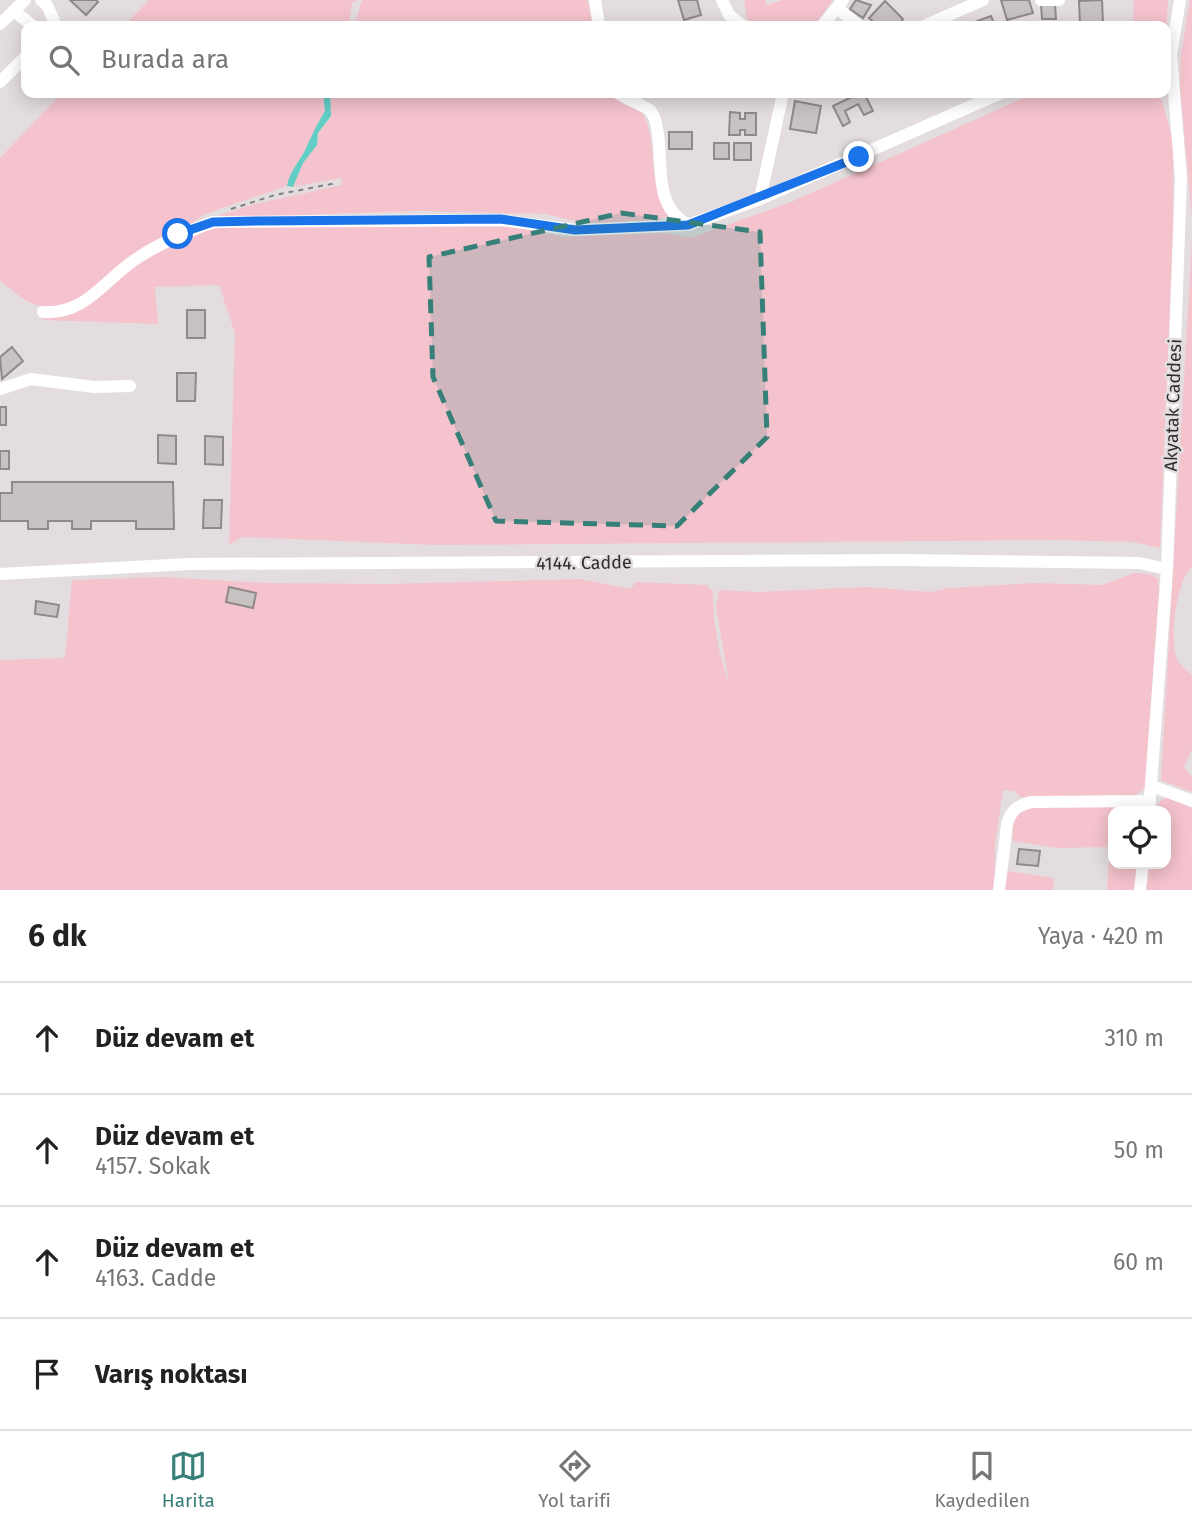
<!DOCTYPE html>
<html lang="tr">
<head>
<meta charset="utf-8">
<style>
	body { margin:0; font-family:"Fira Sans",sans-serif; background:#f2f2f2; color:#222 }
	.controls { position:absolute; right:21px; bottom:21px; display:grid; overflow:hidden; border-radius:14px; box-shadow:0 4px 18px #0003 }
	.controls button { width:63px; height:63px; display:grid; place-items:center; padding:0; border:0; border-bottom:2px solid #e0e0e0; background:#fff; color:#222; font:35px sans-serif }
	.stop { position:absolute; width:21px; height:21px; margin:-16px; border:5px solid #1a73e8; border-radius:50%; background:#fff }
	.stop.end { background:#1a73e8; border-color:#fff; box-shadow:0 2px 7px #0008 }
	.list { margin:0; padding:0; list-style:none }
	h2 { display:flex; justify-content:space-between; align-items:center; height:91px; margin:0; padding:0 28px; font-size:30px }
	h2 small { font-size:23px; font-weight:400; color:#767676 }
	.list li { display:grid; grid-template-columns:46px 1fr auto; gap:21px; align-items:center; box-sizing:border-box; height:112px; padding:0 28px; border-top:2px solid #e0e0e0 }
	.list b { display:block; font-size:26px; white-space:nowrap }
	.list p { margin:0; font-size:23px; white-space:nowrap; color:#767676 }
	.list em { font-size:23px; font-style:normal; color:#767676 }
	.icon { flex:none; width:38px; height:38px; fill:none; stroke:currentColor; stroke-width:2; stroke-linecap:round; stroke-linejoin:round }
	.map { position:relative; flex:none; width:1192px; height:890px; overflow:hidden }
	.search { position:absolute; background:#fff; box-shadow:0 4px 18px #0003; left:21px; right:21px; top:21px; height:77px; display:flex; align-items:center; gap:18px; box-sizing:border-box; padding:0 24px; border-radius:14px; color:#767676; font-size:26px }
	.sheet { height:539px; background:#fff }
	nav { display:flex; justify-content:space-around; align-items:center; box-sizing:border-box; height:98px; border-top:2px solid #e0e0e0; background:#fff; font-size:19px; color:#767676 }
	nav a { display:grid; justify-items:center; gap:4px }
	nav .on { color:#377f79 }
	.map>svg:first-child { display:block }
</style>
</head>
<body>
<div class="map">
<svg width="1192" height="890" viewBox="0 0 1192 890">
	<rect width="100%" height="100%" fill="#e4dddf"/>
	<path fill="#f5c3cd" d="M149,0H358L352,3L349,26H124Z
		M362,0H587L593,26H354Z
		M744,0H765L767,5L783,0H833L814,26H756L747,19Z
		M1134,0H1168L1166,35V26H1133Z
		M1190,0H1192V218L1180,87L1181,54Z
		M62,93H323L325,111C317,124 313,133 307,146C301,161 290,169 287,186L205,214L84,298C43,314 31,308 0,280V158Z
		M330,93H613L622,104L641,111C660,141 645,183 670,216L656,220L588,224L545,214L418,211L211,218L255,204L342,185L341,178L293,187L303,163L317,145L318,133L331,117Z
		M1035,93H1156L1162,101L1173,141V228L1160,548L1133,542L1057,540L436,545L242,537L229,545L235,333L219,285L155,287L158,324L43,320L37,314C81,321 86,305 116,279C133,264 156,252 176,241C189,233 208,231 223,227H518L562,237L664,233L691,238L791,202Z
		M1192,239V567C1176,582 1169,638 1177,659C1179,664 1188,671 1192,675V749L1184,767L1192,777V792L1161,780Z
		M1134,573L1151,574L1158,579L1159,590L1145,787L1135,796L1021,797L1014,791L1003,790L995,845L994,890H0V660L65,658L72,580L162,577L266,583L388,584L580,579L631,589L635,582L707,585L713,592C713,623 718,653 729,683L716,607L719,590L758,592L866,587L930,592L950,588L1035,583L1102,585Z
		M1168,798L1192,808V890H1145L1148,864H1166V811H1155L1161,800Z
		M1134,805L1140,811H1113V864H1138L1134,890H1107L1110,847L1057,848L1013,841C1011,825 1013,816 1027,806Z
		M1008,871L1054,878L1053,890H1004Z"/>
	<path fill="#62cdc4" d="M323,93H330L331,116L318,133L317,145L303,163L293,187L287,186C290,169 301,161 307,146C313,133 317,124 325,111Z"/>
	<path fill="#c9c2c3" stroke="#8f898a" stroke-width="2" d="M70,0H96L98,2L86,15Z
		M678,0H697L701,15L684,20Z
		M856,0L871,5L863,18L850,9Z
		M1001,0H1029L1033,13L1007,20Z
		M1102,0L1103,23L1080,24L1079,1Z
		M885,1L903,19L897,26H878L869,18Z
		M1055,4L1056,19H1042L1041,5Z
		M991,16L995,26H979L977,21Z
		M860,93H864L873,111L864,115L858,104L845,111L850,122L843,126L833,106Z
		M795,101L821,106L816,133L790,129Z
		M730,112L740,113V119H745V113H756V135H745V130H740V135H729Z
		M669,132H692V149H669Z
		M714,143H729V159H714Z
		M734,143H751V160H734Z
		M187,310H205V338H187Z
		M12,347L23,361L2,379L0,357Z
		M177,373H196L195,401H177Z
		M0,407H6V425H0Z
		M158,435L176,436V464L158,463Z
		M205,436L223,437V465L205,464Z
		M0,451H9V469H0Z
		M12,482H173L174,529H136V521H91V529H72V521H48V529H28V521H0V493H12Z
		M204,500H222L221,528H203Z
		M229,587L256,593L253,608L226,602Z
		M36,601L59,605L57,617L35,614Z
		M1019,849L1040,851L1038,866L1017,864Z"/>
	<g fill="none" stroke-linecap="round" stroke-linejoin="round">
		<path stroke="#837e7f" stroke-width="2" stroke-dasharray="5 5" stroke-linecap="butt" d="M231,209L275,195L336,183"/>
		<path stroke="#fff" stroke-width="12" d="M41,0L47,5L54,21L52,26
			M595,0L599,26
			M722,0L729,15L743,26
			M1041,0H1059
			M837,8L859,26
			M14,11L33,26
			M0,24L25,0
			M822,26L843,0
			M924,26L983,0
			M0,82L26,56
			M617,93L650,110L654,117C667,152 648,203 688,225
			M760,199L783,93
			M43,312C87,315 105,278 139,257C162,242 186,232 213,222L501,220L575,230L688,225L760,199L1001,93
			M0,389L31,379L94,387L130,386
			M0,574L189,564L901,560L1139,563L1167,569
			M1152,786L1192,801
			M1149,811L1167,569L1181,178L1171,55L1180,0
			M999,890L1007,824C1011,810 1017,806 1031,802L1150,801
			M1140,890L1143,864"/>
	</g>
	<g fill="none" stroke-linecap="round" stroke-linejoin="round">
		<path stroke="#1a73e8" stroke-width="9" d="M178,234L213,222L259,221L501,219L575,230L688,225L859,157"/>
	</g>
	<path fill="#377f79" fill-opacity="0.2" stroke="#377f79" stroke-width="5" stroke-dasharray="14 9" stroke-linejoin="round" d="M621,213L760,232L767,437L677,526L496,521L433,377L429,257Z"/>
	<g text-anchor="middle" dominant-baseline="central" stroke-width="5" stroke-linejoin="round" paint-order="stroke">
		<g font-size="18" fill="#2f2c2d" stroke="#e4dddf">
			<text transform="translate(1173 405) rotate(-88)">Akyatak Caddesi</text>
			<text transform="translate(584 563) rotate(-1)">4144. Cadde</text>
		</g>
	</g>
</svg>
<div class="controls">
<button><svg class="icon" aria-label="locate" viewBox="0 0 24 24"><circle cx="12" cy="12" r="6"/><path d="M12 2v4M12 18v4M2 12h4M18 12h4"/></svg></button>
</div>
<div class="stop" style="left:178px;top:234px"></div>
<div class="stop end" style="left:859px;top:157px"></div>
<div class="search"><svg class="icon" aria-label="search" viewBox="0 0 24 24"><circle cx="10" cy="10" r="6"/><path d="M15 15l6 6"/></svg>Burada ara</div>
</div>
<section class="sheet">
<h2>6 dk<small>Yaya · 420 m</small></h2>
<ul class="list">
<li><svg class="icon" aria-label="ahead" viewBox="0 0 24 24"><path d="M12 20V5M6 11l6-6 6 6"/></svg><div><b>Düz devam et</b></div><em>310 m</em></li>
<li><svg class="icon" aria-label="ahead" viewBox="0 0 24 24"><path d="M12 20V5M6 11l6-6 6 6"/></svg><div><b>Düz devam et</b><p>4157. Sokak</p></div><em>50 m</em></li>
<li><svg class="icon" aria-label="ahead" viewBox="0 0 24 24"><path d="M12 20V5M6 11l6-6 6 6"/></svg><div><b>Düz devam et</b><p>4163. Cadde</p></div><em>60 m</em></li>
<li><svg class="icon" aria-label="arrive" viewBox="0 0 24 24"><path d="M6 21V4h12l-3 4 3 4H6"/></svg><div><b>Varış noktası</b></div></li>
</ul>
</section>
<nav>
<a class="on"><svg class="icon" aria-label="map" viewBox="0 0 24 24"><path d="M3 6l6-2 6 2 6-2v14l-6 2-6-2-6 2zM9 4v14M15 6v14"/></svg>Harita</a>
<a><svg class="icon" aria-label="directions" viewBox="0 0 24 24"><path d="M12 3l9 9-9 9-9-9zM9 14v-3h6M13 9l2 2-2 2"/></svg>Yol tarifi</a>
<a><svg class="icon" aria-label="saved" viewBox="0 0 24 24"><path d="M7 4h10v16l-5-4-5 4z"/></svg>Kaydedilen</a>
</nav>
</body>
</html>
